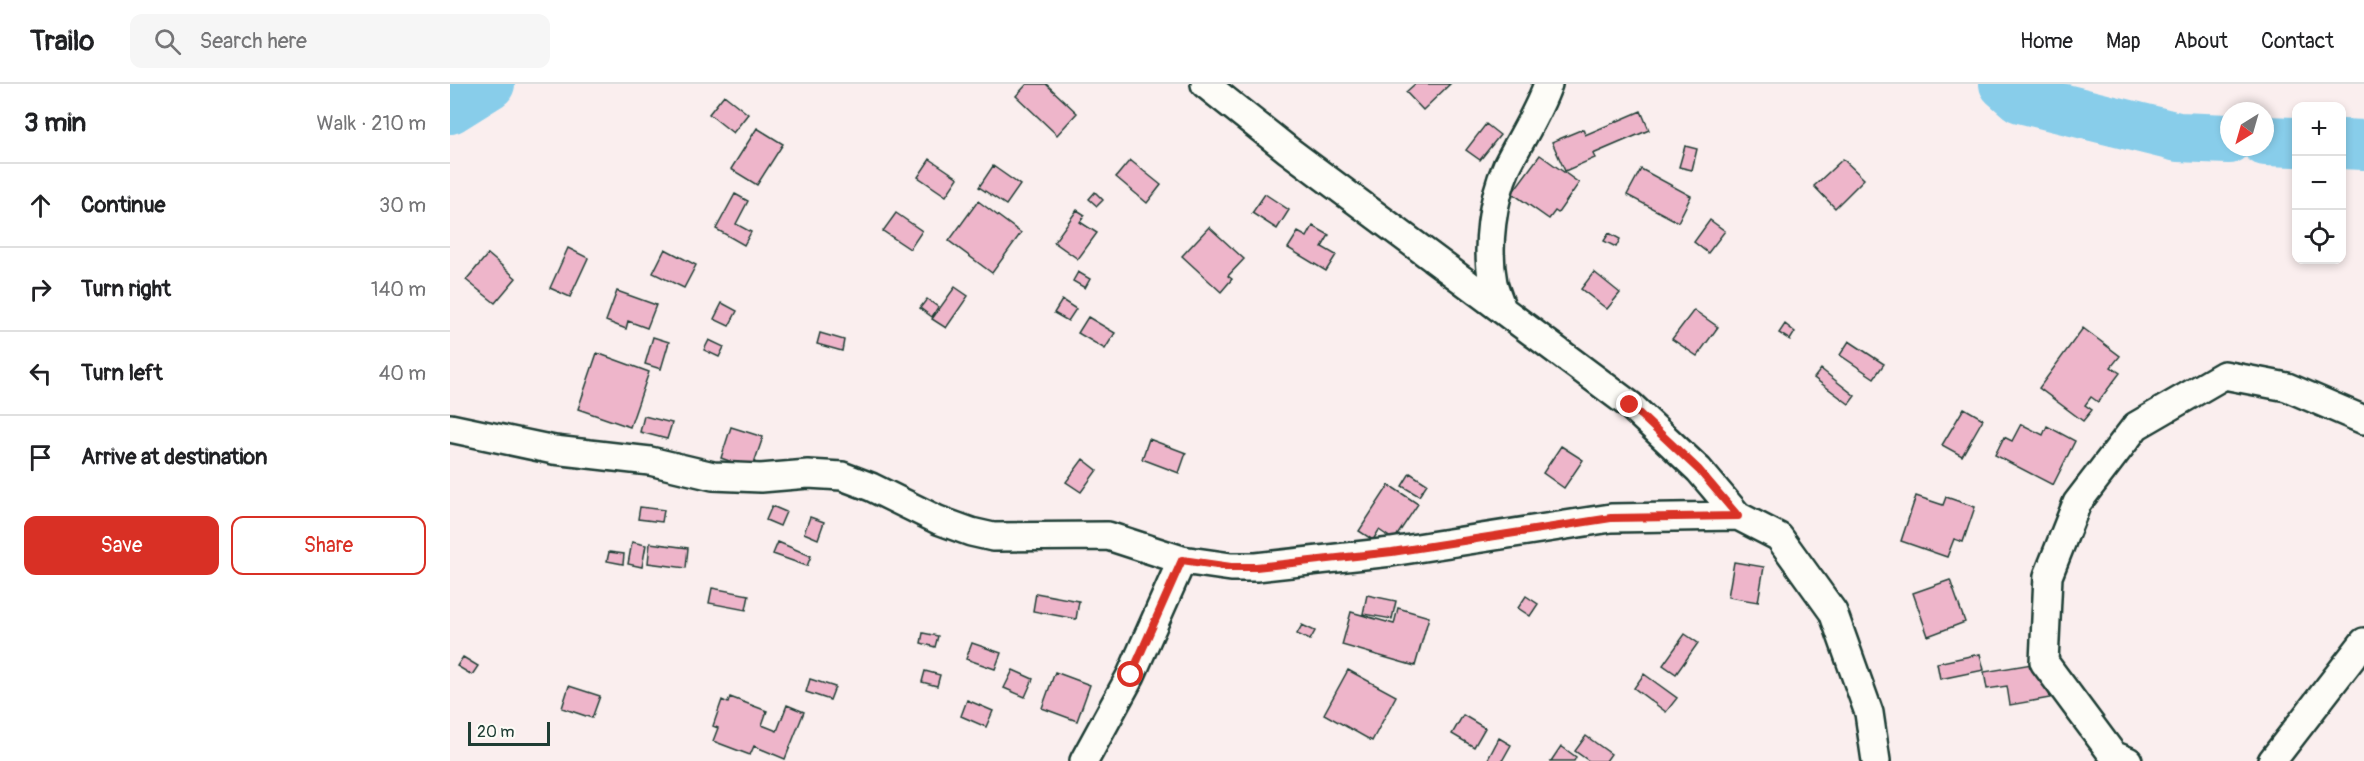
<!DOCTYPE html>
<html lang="en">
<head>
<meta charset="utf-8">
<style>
	body { margin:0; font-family:Pangolin,sans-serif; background:#f6f6f6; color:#202124 }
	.controls { position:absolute; right:18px; top:18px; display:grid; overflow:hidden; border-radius:12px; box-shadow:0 3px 9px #0003 }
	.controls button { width:54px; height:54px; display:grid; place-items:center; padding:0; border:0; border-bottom:2px solid #e0e0e0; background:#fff; color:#202124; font:30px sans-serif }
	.compass { position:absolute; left:1770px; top:18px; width:54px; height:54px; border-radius:50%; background:#fff; box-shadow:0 3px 9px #0003; rotate:217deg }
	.scale { position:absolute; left:18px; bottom:15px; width:82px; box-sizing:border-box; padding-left:6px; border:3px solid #1f3d34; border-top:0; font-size:16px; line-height:21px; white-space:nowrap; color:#1f3d34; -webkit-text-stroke:4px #fdfcf7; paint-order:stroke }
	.stop { position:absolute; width:18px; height:18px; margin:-14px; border:4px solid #d93025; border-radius:50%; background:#fff }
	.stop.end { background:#d93025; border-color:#fff; box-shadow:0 2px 6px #0008 }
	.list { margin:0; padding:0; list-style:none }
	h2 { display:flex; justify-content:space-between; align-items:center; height:78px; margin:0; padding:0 24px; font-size:26px }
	h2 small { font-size:20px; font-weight:400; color:#757577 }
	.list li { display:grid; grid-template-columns:39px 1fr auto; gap:18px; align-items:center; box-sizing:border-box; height:84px; padding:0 24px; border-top:2px solid #e0e0e0 }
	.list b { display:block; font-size:22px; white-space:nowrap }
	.list em { font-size:20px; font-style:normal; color:#757577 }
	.actions { display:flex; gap:12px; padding:18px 24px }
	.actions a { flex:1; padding:14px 0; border:2px solid #d93025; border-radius:12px; text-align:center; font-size:21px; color:#d93025 }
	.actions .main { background:#d93025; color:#fff }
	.icon { flex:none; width:33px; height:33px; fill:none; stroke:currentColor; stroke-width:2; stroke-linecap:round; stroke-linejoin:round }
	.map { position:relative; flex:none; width:1914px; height:677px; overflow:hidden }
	header { display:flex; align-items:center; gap:36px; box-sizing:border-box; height:84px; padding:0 30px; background:#fff; border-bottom:2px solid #e0e0e0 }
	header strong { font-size:28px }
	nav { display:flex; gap:33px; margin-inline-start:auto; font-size:21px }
	.search { width:420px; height:54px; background:#f6f6f6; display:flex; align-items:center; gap:15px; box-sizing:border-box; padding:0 21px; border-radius:12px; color:#757577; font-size:22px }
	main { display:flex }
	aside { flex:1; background:#fff }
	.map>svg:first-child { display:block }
</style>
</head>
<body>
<header>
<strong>Trailo</strong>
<div class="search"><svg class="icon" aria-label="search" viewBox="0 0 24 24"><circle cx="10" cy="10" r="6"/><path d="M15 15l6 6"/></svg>Search here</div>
<nav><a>Home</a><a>Map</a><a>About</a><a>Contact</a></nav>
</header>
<main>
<aside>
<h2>3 min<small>Walk · 210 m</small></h2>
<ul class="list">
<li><svg class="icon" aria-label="ahead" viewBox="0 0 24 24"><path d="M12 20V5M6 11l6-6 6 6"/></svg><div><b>Continue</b></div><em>30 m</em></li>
<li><svg class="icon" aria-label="right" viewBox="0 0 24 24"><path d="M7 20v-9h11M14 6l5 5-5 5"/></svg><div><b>Turn right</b></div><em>140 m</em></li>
<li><svg class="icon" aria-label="left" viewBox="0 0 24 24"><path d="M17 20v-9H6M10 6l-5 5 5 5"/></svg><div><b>Turn left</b></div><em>40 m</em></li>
<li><svg class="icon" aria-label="arrive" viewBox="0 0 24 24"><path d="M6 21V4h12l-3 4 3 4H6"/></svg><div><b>Arrive at destination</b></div></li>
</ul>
<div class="actions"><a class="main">Save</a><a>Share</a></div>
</aside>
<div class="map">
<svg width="1914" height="677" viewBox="0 0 1914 677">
	<rect width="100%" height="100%" fill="#faeeee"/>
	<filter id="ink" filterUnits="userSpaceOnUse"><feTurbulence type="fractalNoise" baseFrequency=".0167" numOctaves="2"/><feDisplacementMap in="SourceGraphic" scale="12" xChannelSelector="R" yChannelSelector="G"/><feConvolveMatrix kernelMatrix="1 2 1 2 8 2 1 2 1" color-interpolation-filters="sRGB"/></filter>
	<g filter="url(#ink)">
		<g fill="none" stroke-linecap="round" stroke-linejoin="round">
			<path stroke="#88cdea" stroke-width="50" d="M1554,0L1570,14L1728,53L1779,55
				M0,25L40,0
				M1815,57L1846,58
				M1892,60L1914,61"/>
		</g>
		<path fill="#eeb5ca" stroke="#1f3d34" stroke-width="1.5" d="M577,0H596L627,29L607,51L566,12Z
			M965,0H1000L973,26L956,8Z
			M274,11L298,30L283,49L259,30Z
			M1191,27L1199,46L1143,70L1145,74L1115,87L1102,58L1133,45L1135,51Z
			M1036,40L1050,51L1030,76L1016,66Z
			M307,44L333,60L307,101L281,85Z
			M1235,62L1247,65L1242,86L1229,83Z
			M1090,71L1129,99L1108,129L1105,127L1099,135L1062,109Z
			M480,75L508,94L496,112L468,93Z
			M1393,75L1414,95L1385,124L1364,102Z
			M680,76L711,101L697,119L666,93Z
			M543,82L570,101L556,121L529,103Z
			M1191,85L1241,112L1228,138L1177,111Z
			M645,108L653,116L647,122L639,115Z
			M285,110L298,117L286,140L301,148L294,161L266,145Z
			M815,110L839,126L827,145L802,129Z
			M528,117L571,149L542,189L499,157Z
			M627,126L635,131L630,138L647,149L628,175L604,158Z
			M446,129L472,147L460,165L433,147Z
			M1260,136L1275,147L1258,169L1244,158Z
			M863,142L879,151L872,163L886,171L876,187L838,164L848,148L857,153Z
			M759,143L794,175L778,192L782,195L771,208L732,172Z
			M1159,149L1170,155L1166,163L1154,157Z
			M118,164L138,174L120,213L100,204Z
			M215,165L246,181L234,204L203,189Z
			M38,170L66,194L45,219L16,196Z
			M628,188L640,195L635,204L623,197Z
			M1144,188L1170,209L1157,225L1131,205Z
			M505,203L518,212L496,244L482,235Z
			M167,207L206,221L197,244L178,237L176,245L156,237Z
			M477,215L488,223L482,233L470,224Z
			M612,216L626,225L618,237L604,229Z
			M272,219L287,227L279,242L264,235Z
			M1244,226L1268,243L1247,272L1222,255Z
			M638,233L665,249L655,265L628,249Z
			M1335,240L1345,248L1340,256L1329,249Z
			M1633,244L1670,272L1661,283L1670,289L1648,318L1641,313L1635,321L1642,326L1633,337L1589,304Z
			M370,249L394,256L392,267L367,260Z
			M203,253L219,258L211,285L195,280Z
			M259,256L274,263L269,273L254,266Z
			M1399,257L1434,280L1424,294L1390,271Z
			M147,269L199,288L180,343L128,325Z
			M1371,285L1405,312L1399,320L1364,294Z
			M1514,324L1533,335L1512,372L1492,361Z
			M194,332L222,339L217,355L190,348Z
			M1571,340L1593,351L1597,342L1625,357L1603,401L1545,371L1554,353L1562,357Z
			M281,343L313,353L302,385L271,374Z
			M699,355L736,369L729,389L692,375Z
			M1111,362L1133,376L1114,404L1093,389Z
			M633,375L647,386L631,408L616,398Z
			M960,389L977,400L969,412L952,402Z
			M939,401L968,420L944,456L929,446L923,456L909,447Z
			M1466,412L1493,421L1496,413L1525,423L1513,458L1504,455L1497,473L1451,457Z
			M322,422L336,428L330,442L316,436Z
			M190,423L214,426L212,438L188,435Z
			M360,433L374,438L368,455L354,449Z
			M182,458L196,461L192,483L178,480Z
			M328,458L361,472L357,482L323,470Z
			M200,459L238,464L236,484L198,479Z
			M159,468L174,470L173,480L157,477Z
			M1284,478L1314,483L1308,518L1278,513Z
			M1500,496L1515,538L1478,552L1463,509Z
			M262,504L299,511L296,526L259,519Z
			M586,509L629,517L626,535L583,527Z
			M917,511L946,517L942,535L913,530Z
			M1076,512L1088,520L1080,532L1068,524Z
			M948,524L979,533L965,582L892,561L901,528L944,540Z
			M852,541L865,547L860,556L847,550Z
			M473,549L488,552L485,563L471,559Z
			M1235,550L1248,559L1226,590L1213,581Z
			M522,559L551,569L545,585L516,575Z
			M1530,570L1534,586L1490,595L1487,579Z
			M13,573L28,582L22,591L7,582Z
			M1594,578L1600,614L1560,621L1557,602L1537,605L1534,588Z
			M563,586L583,595L575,613L554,604Z
			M898,586L946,612L922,657L874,630Z
			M475,587L490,591L487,602L472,598Z
			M605,588L640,601L627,637L592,624Z
			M1194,590L1227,614L1216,628L1184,604Z
			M360,595L385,603L380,616L356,608Z
			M119,602L150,612L142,634L112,624Z
			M280,613L317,627L312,641L327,647L337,621L354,628L335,675L304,662L300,671L263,657L268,644L263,642L272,616L278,619Z
			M517,616L543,627L536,643L511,632Z
			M1013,631L1035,644L1024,663L1002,650Z
			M1136,652L1161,670L1156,677H1139L1125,667Z
			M1049,654L1061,661L1052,677H1037Z
			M1111,662L1126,673L1124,677H1101Z"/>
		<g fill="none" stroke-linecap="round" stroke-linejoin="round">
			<defs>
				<path id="minor" d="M755,0L838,66L1180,321L1249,386L1288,432
					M1052,225C1049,216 1045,207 1043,199C1036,162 1042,116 1057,82C1071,54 1088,29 1098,0
					M0,344L104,366L200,377L263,392L311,394L358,390L392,392L421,403L488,436L521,448L543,453L658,452L732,476L781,483H806L941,468L1161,434L1288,432L1329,453L1383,528L1419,629L1426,677
					M634,677L681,591L732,476
					M1678,677L1663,671L1594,578L1598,492L1627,419L1686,342L1774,291L1837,303L1914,336
					M1822,677L1914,558"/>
			</defs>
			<use href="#minor" stroke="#1f3d34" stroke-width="32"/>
			<use href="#minor" stroke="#fdfcf7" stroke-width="27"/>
		</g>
	</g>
	<g fill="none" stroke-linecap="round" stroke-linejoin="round" filter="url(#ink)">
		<path stroke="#d93025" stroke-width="8" d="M681,591L732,476L781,483H806L942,468L1161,434L1288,432L1249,386L1180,321"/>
	</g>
</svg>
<div class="controls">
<button>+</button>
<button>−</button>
<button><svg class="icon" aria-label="locate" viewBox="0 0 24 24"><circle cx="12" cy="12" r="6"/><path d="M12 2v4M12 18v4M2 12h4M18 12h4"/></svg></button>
</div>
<svg class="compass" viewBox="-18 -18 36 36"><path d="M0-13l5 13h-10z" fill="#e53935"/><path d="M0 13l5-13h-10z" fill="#757577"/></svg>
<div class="scale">20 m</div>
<div class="stop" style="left:681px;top:591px"></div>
<div class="stop end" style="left:1180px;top:321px"></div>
</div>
</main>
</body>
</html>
